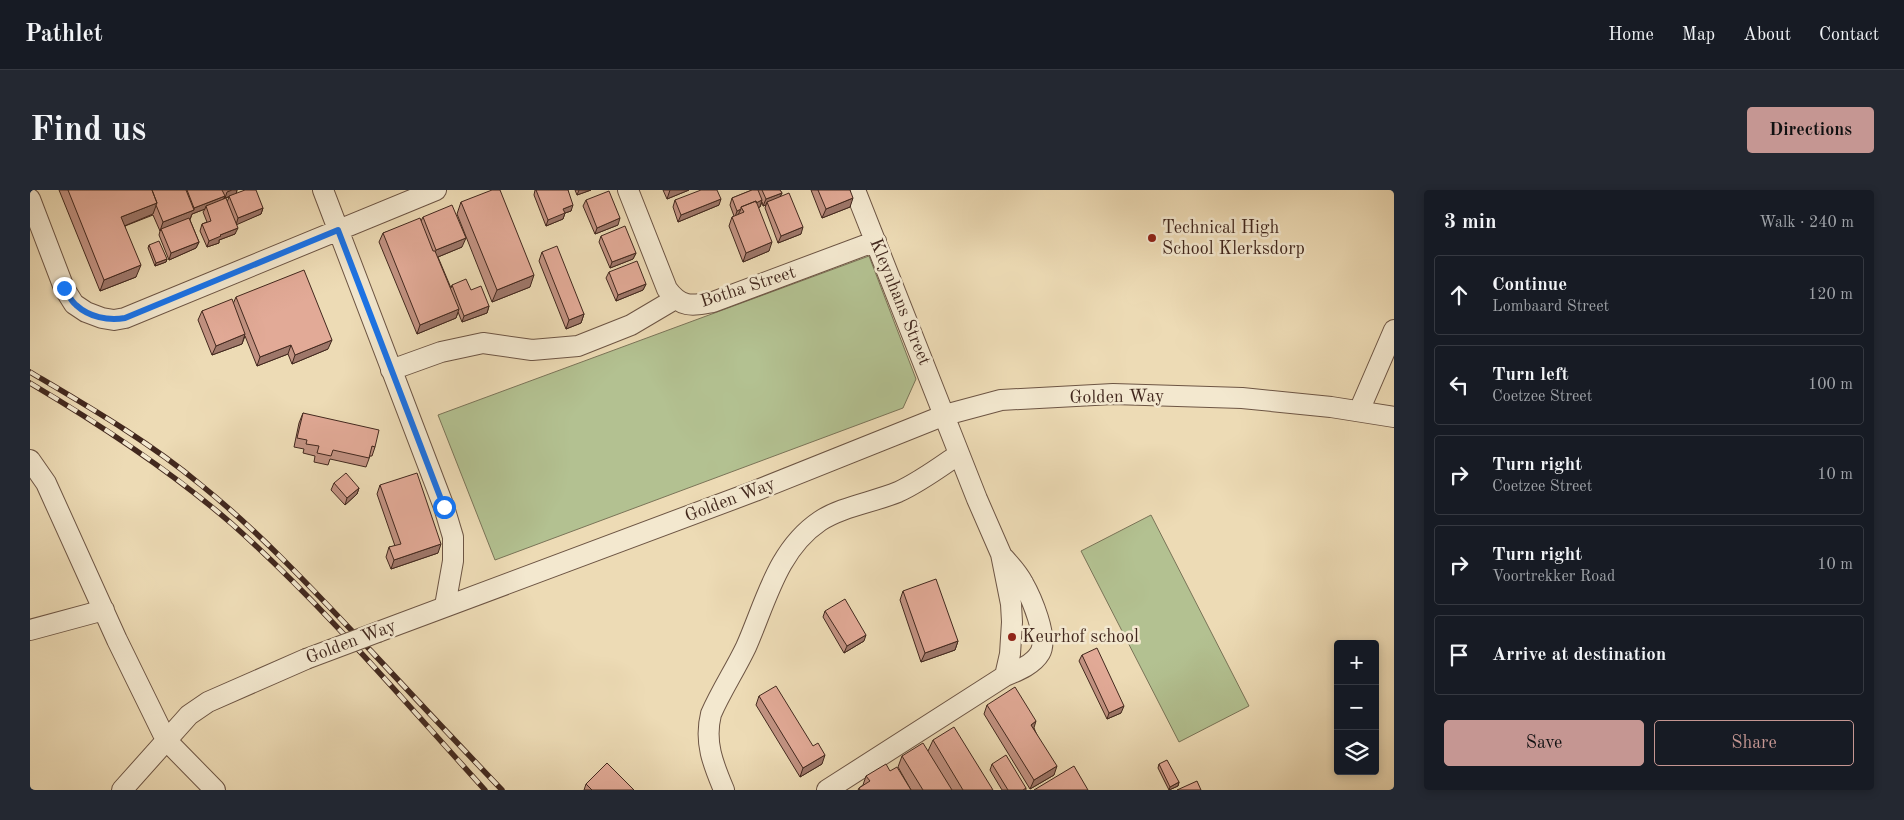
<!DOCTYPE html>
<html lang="en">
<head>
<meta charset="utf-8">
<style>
	body { margin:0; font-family:"Old Standard TT",serif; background:#242831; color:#f1f3f6 }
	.controls { position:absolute; right:15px; bottom:15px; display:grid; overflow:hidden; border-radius:5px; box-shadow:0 2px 8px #0003 }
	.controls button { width:45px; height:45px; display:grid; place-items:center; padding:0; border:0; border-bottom:1px solid #363941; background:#171b24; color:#f1f3f6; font:25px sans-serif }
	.stop { position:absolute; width:15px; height:15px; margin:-11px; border:4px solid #1a73e8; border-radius:50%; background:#fff }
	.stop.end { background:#1a73e8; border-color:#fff; box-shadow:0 1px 5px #0008 }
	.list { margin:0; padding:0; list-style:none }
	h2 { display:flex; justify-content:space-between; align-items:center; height:65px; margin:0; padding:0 20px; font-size:21px }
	h2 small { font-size:16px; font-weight:400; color:#9ea1a6 }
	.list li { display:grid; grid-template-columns:32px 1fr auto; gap:15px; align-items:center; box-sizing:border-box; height:80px; margin:0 10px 10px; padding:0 10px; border:1px solid #363941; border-radius:5px }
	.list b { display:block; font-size:19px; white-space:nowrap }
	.list p { margin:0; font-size:16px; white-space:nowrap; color:#9ea1a6 }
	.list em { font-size:16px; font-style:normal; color:#9ea1a6 }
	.actions { display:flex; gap:10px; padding:15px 20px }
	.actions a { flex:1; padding:11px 0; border:1px solid #c59692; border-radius:5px; text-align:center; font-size:18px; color:#c59692 }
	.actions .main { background:#c59692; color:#111 }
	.icon { flex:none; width:28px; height:28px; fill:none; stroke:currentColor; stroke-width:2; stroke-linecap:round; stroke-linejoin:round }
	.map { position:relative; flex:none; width:1364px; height:600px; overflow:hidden; border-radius:5px }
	header { display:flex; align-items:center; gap:30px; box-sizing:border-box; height:70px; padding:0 25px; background:#171b24; border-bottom:1px solid #363941 }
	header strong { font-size:24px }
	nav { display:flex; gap:28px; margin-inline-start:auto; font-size:18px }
	.intro { display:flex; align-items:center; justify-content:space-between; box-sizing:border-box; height:120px; padding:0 30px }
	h1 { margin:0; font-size:35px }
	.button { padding:12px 22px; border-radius:5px; background:#c59692; color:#111; font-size:18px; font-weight:700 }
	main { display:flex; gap:30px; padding:0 30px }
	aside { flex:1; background:#171b24; border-radius:5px; box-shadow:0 2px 8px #0003 }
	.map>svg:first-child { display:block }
</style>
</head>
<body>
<header>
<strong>Pathlet</strong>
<nav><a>Home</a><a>Map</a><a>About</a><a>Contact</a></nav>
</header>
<div class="intro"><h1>Find us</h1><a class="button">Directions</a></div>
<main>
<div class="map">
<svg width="1364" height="600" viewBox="0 0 1364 600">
	<rect width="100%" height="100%" fill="#eddbb5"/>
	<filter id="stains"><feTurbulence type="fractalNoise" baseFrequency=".004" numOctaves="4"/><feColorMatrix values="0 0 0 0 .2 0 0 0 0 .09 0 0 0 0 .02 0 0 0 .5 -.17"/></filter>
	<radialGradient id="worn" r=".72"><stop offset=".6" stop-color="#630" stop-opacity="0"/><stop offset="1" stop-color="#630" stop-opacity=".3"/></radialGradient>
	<path fill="#b3c191" stroke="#7a7458" d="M839,66L886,189L873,218L465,370L408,225Z
		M1121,325L1219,516L1149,552L1051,361Z"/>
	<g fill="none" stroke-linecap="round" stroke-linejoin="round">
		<defs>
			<path id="minor" d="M293,0L414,317L423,347V371L415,416
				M598,0L637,99C651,118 661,116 683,112L846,51
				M825,0L947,309L971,364L981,414L982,432L980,464L975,486
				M0,9L34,98L44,114L56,122L72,128L84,130L95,128L406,0
				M361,180L411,162L453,153L502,160L548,156L601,135L645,109
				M1329,221L1364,140
				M0,270L16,293L87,450L136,550L185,600
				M0,440L74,420
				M348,442L725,301L915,225L971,210L1083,204L1212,208L1301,217L1364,227
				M92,600L159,525L178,512L276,469
				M694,600C683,574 674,552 681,524C691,501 705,480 716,457C736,412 747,360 790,331C811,317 844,312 868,302C890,292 910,277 929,264
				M797,600L975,486C987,481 1003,475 1010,463C1019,448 1001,407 993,393C988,383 981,376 974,368"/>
		</defs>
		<use href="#minor" stroke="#6d5544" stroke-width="22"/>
		<use href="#minor" stroke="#f3e8cf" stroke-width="20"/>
		<defs>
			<path id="rail" d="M0,182C59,217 118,251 171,295C233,345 287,404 342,462C385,508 428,554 472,600
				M0,193C71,235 140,280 202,334C293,415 373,510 455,600"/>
		</defs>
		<use href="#rail" stroke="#42281e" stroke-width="5.5"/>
		<use href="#rail" stroke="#f3e8cf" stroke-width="4" stroke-dasharray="11" stroke-linecap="butt"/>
		<defs>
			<path id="minor-bridge" d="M276,469L348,442"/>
		</defs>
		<use href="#minor-bridge" stroke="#6d5544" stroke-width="22" stroke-linecap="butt"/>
		<use href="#minor-bridge" stroke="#f3e8cf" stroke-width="20"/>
	</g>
	<path fill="#c29282" stroke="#42281e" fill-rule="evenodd" d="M29,0H207L206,4L233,18L231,24L206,34L205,44L189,50V53L177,57L170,41L172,34L177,32L173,22L175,19L162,24L160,30L169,52L166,58L139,70L129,45L130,41L123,25L95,36L106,87L70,101ZM194,7L195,8L199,7L197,12L194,9Z
		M505,0H538L541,21L535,23L533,29L516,36L504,5Z
		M545,0H561L547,5Z
		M633,0H659L637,9Z
		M722,0H750L752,3L750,7L771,44L748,53L735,18L736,15L733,16L732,12L730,17H728L739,61L713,72L699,36L702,27L704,26L700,15L702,8Z
		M781,0H820V17L792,28Z
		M556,10L588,35L565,44L553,16Z
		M645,10L689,15L648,32L643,17Z
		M431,12L500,97L462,112L427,24Z
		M393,27L432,57L408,67L421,98L422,95L441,100L459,116L457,123L432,132L428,122L426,128L387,144L349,52L353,43L391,31Z
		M571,46L606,63L603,69L580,78L569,52Z
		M119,55L137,69L136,72L125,76L118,58Z
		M512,62L554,124L551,133L536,139L509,71Z
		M579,82L616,94L613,100L586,111L576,88Z
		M206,107L298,159L262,174L258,164L227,176L215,146L212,154L182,165L168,130L172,121L203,114Z
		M273,223L345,257L342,266H340L336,277L300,269L298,275L284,272L285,266L273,263L274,259L264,257L269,233Z
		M304,293L329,298L327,304L315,315L301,300Z
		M350,295L408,363L361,379L356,367L359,357L365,356L347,304Z
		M873,401L928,451L925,460L891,472L870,410Z
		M795,421L834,451L814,463L793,427Z
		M1052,465L1091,523L1077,529L1049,471Z
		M729,506L792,574L770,587L726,515Z
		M957,515L1004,538L1024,585L1000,599L954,524Z
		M903,550L963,600H881L868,577L872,566L898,561Z
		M962,574L996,598V600H972L960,580Z
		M1129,574L1149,592L1148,596L1139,600L1128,578Z
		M860,581L881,600H828L829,598L833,595L836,586Z
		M556,594L604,600H554Z"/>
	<path fill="#9e776a" stroke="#42281e" d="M202,0H207L206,4L195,8L197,2Z
		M549,0H561L547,5Z
		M640,0H659L637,9Z
		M752,3L749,9L737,12L736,15L733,16L736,9Z
		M195,6L192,12L176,16L175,19L162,24L160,29L132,41L131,39L130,41L133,32L164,20V18Z
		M823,8L820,17L792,28L796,19Z
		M691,9L689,15L648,32L651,25Z
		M732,10L730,17L713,23L714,22L712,18Z
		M127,13L123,24L87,39L91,27Z
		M543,15L541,21L535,23L533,29L516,36L518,30L533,19Z
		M233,18L231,24L206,35L208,28Z
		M711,19L708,25L705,27L707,21Z
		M590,28L588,35L565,44L567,38Z
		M773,37L771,44L748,53L751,46Z
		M208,38L205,44L189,50V53L177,57L179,51L190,45Z
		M436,48L432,57L403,69L406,60Z
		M169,52L166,58L139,70L141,63Z
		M742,52L739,61L713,72L716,63Z
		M606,63L603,69L580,78L582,72Z
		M137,69L136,72L125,76L126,73Z
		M111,75L106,87L70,101L74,90Z
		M504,85L500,97L462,112L467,100Z
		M616,94L613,100L586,111L588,105Z
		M459,116L457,123L432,132L434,126Z
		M429,119L426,128L387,144L390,135Z
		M554,124L551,133L536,139L539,130Z
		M215,144L212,154L182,165L186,156Z
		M302,150L298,159L262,174L265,165Z
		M261,155L258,164L227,176L230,167Z
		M329,298L327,304L315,315L317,308Z
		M411,354L408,363L361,379L364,370Z
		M836,445L834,451L814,463L817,456Z
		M928,451L925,460L891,472L895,463Z
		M1094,516L1091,523L1077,529L1079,523Z
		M1006,531L1003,541L1001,535Z
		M795,565L792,574L770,587L773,578Z
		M1027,576L1024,585L1000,599L1004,590Z
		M1149,592L1148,596L1139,600L1140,597Z"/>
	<path fill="#e2aa97" stroke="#42281e" d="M38,0H122L127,13L91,27L111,75L74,90Z
		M122,0H156L164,20L133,32L126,15L127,13Z
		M157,0H192L195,6L164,18Z
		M215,0H226L233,18L208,28L199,6Z
		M462,0H470L504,85L467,100L431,12Z
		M506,0H538L543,15L533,19L535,23L518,30Z
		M671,0H687L691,9L651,25L645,10Z
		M722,0H728L732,10L726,13V11L711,17V19L707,21L702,8Z
		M732,0H750L752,3L736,9Z
		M788,0H820L823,8L796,19Z
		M579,1L590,28L567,38L556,10Z
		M759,3L773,37L751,46L737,12Z
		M196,8L208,38L190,45L191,46L179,51L172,34L181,31L176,16Z
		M726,11L742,52L716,63L702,27L714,22L711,17Z
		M422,15L436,48L406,60L393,27Z
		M159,28L169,52L141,63L131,39Z
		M390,28L403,61H405L429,119L390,135L353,43Z
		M595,36L606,63L582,72L571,46Z
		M129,51L137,69L126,73L119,55Z
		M527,56L554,124L539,130L512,62Z
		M607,71L616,94L588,105L579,82Z
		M274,80L302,150L265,165L261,155L230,167L206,107Z
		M436,89L441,100L451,96L459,116L434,126L422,95Z
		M202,109L215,144L186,156L172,121Z
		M273,223L349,240L345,257L342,256L339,268L303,260L301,266L287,263L289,256L276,254L277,250L267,248Z
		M316,283L329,298L317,308L304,293Z
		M387,283L411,354L364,370L359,357L371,354L350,295Z
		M906,389L928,451L895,463L873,401Z
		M815,409L836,445L817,456L795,421Z
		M1067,458L1094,516L1079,523L1052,465Z
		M746,496L783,556L788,553L795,565L773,578L729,506Z
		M985,497L1006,531L1001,535L1027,576L1004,590L957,515Z
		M924,537L963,600H933L903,550Z
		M893,553L922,600H893L872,566Z
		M976,565L996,598L993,600H978L962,574Z
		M1137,570L1149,592L1140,597L1129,574Z
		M577,573L604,600H562L556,594Z
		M856,574L860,581L867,577L881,600H830L829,598L840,591L836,586Z
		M1044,576L1058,600H1004Z
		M1167,591L1171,600H1147Z"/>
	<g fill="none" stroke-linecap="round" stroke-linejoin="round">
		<path stroke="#1a73e8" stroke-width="6" d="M34,98C38,104 41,111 46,115C59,127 78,131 95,128L308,40L414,317"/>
	</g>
	<g fill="#8f2418" stroke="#f3e8cf" stroke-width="2">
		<circle cx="1122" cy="48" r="5"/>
		<circle cx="982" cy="447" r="5"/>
	</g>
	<g text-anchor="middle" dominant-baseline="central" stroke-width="5" stroke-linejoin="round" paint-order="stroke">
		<g font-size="18" fill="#42281e" stroke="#f3e8cf" text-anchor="start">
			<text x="1132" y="38">Technical High<tspan x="1132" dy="21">School Klerksdorp</tspan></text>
			<text x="992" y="447">Keurhof school</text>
		</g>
		<g font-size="18" fill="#42281e" stroke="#f3e8cf">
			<text transform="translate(718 97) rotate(-18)">Botha Street</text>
			<text transform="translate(870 112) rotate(68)">Kleynhans Street</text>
			<text transform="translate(1087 207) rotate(-1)">Golden Way</text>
			<text transform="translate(700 310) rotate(-21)">Golden Way</text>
			<text transform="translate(321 452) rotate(-21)">Golden Way</text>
		</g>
	</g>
	<rect width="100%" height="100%" filter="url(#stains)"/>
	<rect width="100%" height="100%" fill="url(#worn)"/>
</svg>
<div class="controls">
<button>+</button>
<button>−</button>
<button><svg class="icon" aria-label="layers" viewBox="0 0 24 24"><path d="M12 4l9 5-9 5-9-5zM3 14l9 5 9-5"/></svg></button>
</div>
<div class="stop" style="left:414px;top:317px"></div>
<div class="stop end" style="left:34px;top:98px"></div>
</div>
<aside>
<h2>3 min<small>Walk · 240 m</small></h2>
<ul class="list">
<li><svg class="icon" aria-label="ahead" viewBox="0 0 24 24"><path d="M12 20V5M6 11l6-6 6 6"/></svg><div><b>Continue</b><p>Lombaard Street</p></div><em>120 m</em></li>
<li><svg class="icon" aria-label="left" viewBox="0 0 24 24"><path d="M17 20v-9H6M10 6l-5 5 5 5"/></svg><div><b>Turn left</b><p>Coetzee Street</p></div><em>100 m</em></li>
<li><svg class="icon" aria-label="right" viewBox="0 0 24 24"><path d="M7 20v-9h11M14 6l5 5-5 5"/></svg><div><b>Turn right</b><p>Coetzee Street</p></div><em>10 m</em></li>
<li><svg class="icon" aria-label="right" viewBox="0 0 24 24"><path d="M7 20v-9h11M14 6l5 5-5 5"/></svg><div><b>Turn right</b><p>Voortrekker Road</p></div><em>10 m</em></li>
<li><svg class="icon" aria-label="arrive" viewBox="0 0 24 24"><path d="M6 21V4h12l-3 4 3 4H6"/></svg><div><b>Arrive at destination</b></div></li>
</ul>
<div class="actions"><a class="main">Save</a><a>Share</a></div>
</aside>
</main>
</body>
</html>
